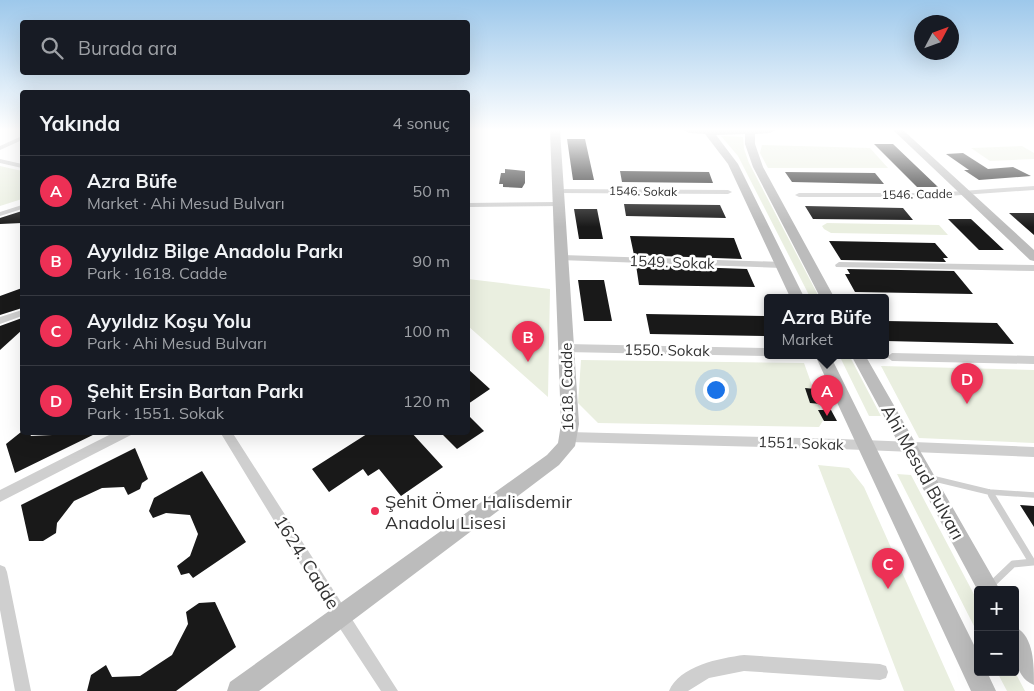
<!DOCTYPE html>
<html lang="tr">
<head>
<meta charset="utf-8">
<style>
	body { margin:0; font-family:Mulish,sans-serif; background:#242831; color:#f1f3f6 }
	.controls { position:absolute; right:15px; bottom:15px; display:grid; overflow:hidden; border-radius:5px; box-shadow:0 5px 20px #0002 }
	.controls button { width:45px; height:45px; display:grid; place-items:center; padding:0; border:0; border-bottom:1px solid #363941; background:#171b24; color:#f1f3f6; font:25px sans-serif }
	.compass { position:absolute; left:914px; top:15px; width:45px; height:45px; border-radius:50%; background:#171b24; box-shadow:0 5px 20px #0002; rotate:49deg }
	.you { position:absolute; left:715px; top:389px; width:18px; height:18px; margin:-12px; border:4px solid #fff; border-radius:50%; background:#1a73e8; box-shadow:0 0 0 8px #1a73e833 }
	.badge { display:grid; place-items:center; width:32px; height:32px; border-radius:50%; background:#ed3055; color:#fff; font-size:16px; font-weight:700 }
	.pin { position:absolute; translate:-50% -41px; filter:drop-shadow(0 1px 2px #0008) }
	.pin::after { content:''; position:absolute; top:26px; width:18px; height:15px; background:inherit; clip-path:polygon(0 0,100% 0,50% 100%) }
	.popup { position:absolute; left:764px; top:294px; width:125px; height:65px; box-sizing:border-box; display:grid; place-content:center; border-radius:5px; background:#171b24; filter:drop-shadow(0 1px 4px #0005); font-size:16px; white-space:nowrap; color:#9ea1a6 }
	.popup b { font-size:19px; color:#f1f3f6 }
	.popup::after { content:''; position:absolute; left:50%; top:100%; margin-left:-10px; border:10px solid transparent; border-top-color:#171b24 }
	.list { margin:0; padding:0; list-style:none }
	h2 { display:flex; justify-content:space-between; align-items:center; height:65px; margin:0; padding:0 20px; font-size:21px }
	h2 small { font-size:16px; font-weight:400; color:#9ea1a6 }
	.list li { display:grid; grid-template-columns:32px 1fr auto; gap:15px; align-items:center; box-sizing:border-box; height:70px; padding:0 20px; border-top:1px solid #363941 }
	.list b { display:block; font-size:19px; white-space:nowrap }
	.list p { margin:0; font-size:16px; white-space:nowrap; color:#9ea1a6 }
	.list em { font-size:16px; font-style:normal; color:#9ea1a6 }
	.icon { flex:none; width:28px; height:28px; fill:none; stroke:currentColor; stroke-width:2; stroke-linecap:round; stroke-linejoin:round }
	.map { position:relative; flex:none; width:1034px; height:691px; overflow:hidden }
	.search { position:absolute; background:#171b24; box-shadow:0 5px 20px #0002; left:20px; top:20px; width:450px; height:55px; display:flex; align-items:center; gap:12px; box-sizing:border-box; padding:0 18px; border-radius:5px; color:#9ea1a6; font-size:19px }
	.panel { position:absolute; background:#171b24; box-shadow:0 5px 20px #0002; left:20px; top:90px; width:450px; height:345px; border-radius:5px }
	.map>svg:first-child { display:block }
</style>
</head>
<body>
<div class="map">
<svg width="1034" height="691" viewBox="0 0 1034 691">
	<rect width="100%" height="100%" fill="#fff"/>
	<path fill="#eaefe0" d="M721,136L743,137L744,149L749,163L819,297H810L738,156Z
		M762,145L870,148L888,168H768L760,153Z
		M1022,146L1034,153V159L990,161L971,148Z
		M0,166L22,171V199L0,206Z
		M827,223L939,225L948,235L831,233L824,229L822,226Z
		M468,279L550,289L548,397L468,326Z
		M839,355H849L881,416H869Z
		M581,360L804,363L824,419L819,427L598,423L578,403Z
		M881,366L1034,370V443L919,438Z
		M818,465L849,468L864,487L955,691H904Z
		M897,474L911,475L978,602V634Z
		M997,672H1015L1025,691H1007Z"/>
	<path fill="#191919" d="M567,139H585L594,180H573Z
		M874,144H893L938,187H917Z
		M963,153L988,169L1013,167L1031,176L979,180L964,170H969L946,154Z
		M505,169L525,171V183L522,188L503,187V184H499L501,173H505Z
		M620,171L709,172L713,183L622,182Z
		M785,172L875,173L884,184L792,182Z
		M624,204L720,205L726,218L626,216Z
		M805,206L903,208L913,220L813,219Z
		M574,209H597L603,239H579Z
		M22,211V223L0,224V218Z
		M1009,213H1034V235Z
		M948,219H971L1004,250H979Z
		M630,236L734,238L742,259L634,255Z
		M829,241L935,243L948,258H943L946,262L841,260Z
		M636,265L747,269L755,287L639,285Z
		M847,269L954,271L973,294L855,292L845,274H850Z
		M578,280H604L612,321H584Z
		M22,288V308L0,315V296Z
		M646,314L768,316V336L650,334Z
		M22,318V330L0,350V326Z
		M886,321L997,323L1014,344L886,341Z
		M468,369L490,389L468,404Z
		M805,388L815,389L821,404L810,403Z
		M818,410H831L837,421H824Z
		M468,415L484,431L457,449L440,432H468Z
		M21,432H29L31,436L52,435L57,432H99L15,473L6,444Z
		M370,432H411L443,467L401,496L379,469L368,476L363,469L329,492L312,469Z
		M135,448L148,479L142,483L140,489L128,495L124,487L102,488L74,501L57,523L56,533L43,541H29L21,505Z
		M202,471L246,542L193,578L189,573L181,575L177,566L190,556L198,534L190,515L166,513L153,518L149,511L154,498Z
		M1020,505L1034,506V527Z
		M215,602L236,647L176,691H87L91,675L106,665L112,677L140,676L172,655L188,624L186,612L199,603Z"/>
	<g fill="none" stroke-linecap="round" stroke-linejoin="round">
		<path stroke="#cfcfcf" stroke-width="5.5" d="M931,478L989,492L1034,495
			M989,492L993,498"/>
		<path stroke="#cfcfcf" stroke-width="7" d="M992,496L1032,562
			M990,586L1013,564L1033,562"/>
		<path fill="#cfcfcf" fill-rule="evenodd" d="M22,136V140L0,150V146Z
			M0,159L22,164V168L0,163Z
			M1034,186V190L934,197H799L795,195L799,193H934Z
			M555,189L728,190L732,192L728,194L558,193H555Z
			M559,202H562V206L468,207V203Z
			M22,205V209L0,216V212Z
			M562,255L782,262L786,265L782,268L559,260L558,258Z
			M839,262L1034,265V271L836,267L835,265Z
			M22,310V316L0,324V317Z
			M566,344L768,348V355H771L768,356L566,352L561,348Z
			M892,353L1034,356V364L892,361L887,357Z
			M115,432H133L131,435L0,502V490Z
			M220,432H232L398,691H381L335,621Z
			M568,432L839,439L1034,447V457L839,449L568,442L564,440L562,437L564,434Z
			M0,565L5,567L7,572L31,691H15L0,610Z
			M744,655L880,664L886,666L888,672L886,678L880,680L744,671L709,678L688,691H669C679,666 720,658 744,655Z"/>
		<path fill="#bcbcbc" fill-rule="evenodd" d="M550,130H560L579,424L575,446L559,465L259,691H227L230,682L547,455L558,443L561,424Z
			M684,130H775L770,133L755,134V144L763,167L834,297H820L753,167L745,144V134L716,135L738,164L804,297H790L728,164L705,134L689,133Z
			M893,130H903L1034,250V261L1030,260Z
			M815,355H830L978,653V672H987L996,691H971Z
			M851,355H865L1000,590L978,591Z
			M1015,627C1034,636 1034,664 1034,685C1011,675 1015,647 1015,627Z"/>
	</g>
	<linearGradient id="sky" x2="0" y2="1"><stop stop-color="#9dc8eb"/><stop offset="0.57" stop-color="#fff"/><stop offset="1" stop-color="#fff" stop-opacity="0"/></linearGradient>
	<rect width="1034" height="227" fill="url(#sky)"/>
	<circle fill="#ed3055" stroke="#fff" stroke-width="2" cx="375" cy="511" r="5"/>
	<g text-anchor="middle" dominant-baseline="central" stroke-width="5" stroke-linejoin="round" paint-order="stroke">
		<g font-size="12" fill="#323232" stroke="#fff">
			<text transform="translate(643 191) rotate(1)">1546. Sokak</text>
			<text transform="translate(917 194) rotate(-1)">1546. Cadde</text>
		</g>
		<g font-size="15" fill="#323232" stroke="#fff">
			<text transform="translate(672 262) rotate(2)">1549. Sokak</text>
			<text transform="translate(667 350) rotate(1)">1550. Sokak</text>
			<text transform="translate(567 387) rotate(-91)">1618. Cadde</text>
			<text transform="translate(801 443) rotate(2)">1551. Sokak</text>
		</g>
		<g font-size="18" fill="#323232" stroke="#fff">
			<text transform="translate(923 472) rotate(61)">Ahi Mesud Bulvarı</text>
			<text transform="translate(307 562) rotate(58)">1624. Cadde</text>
		</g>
		<g font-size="18" fill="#323232" stroke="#fff" text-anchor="start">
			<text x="385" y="501">Şehit Ömer Halisdemir<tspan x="385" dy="21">Anadolu Lisesi</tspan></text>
		</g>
	</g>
</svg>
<div class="controls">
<button>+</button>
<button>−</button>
</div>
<svg class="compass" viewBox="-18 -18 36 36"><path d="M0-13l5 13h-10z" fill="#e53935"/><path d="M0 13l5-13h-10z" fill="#9ea1a6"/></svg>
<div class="you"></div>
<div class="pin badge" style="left:827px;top:416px">A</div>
<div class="popup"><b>Azra Büfe</b>Market</div>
<div class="pin badge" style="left:528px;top:362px">B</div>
<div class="pin badge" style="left:888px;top:589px">C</div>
<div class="pin badge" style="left:967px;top:404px">D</div>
<div class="search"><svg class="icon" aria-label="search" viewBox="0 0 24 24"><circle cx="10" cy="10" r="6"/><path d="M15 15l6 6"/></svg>Burada ara</div>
<section class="panel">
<h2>Yakında<small>4 sonuç</small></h2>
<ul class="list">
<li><span class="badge">A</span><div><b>Azra Büfe</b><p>Market · Ahi Mesud Bulvarı</p></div><em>50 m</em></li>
<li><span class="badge">B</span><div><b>Ayyıldız Bilge Anadolu Parkı</b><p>Park · 1618. Cadde</p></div><em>90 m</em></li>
<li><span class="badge">C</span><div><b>Ayyıldız Koşu Yolu</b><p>Park · Ahi Mesud Bulvarı</p></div><em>100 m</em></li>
<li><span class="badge">D</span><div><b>Şehit Ersin Bartan Parkı</b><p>Park · 1551. Sokak</p></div><em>120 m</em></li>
</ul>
</section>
</div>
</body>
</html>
